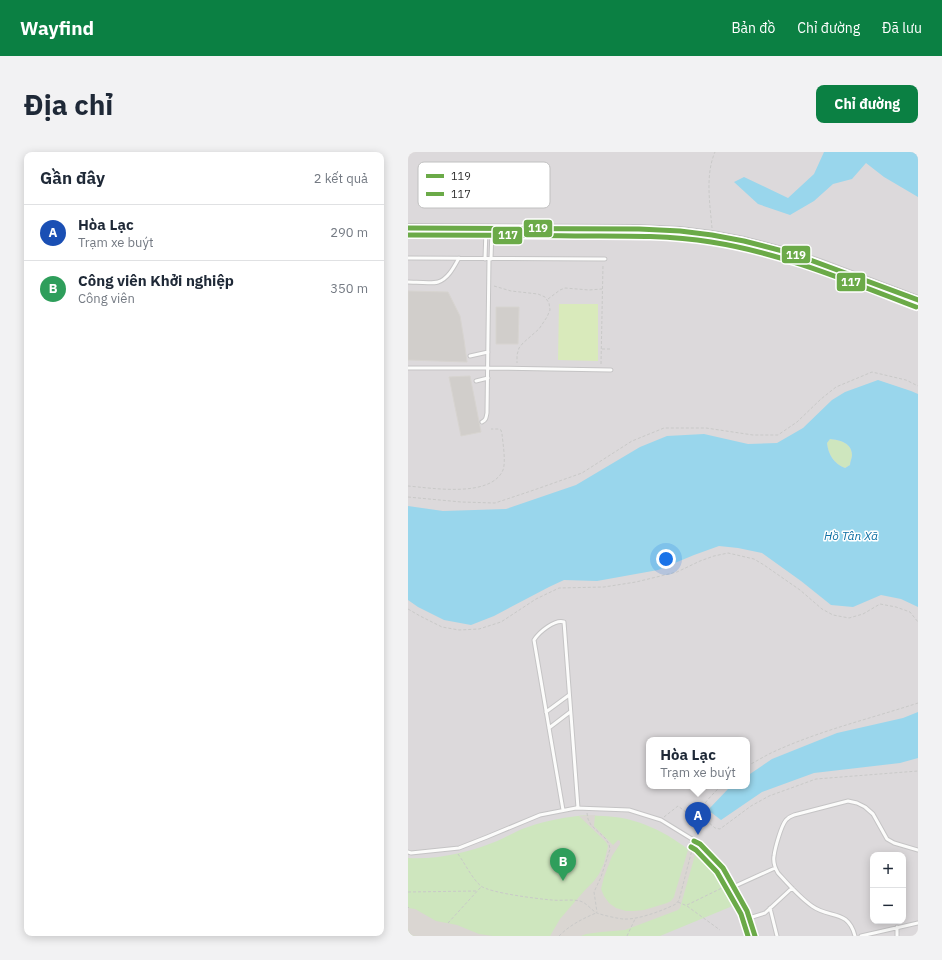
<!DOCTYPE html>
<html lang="vi">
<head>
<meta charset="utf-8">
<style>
	body { margin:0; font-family:"IBM Plex Sans",sans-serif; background:#f2f2f3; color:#1f2937 }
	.controls { position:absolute; right:12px; bottom:12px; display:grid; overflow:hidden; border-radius:8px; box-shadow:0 2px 10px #0003 }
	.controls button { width:36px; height:36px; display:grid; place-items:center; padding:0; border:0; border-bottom:1px solid #e0e1e3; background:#fff; color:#1f2937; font:20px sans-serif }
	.you { position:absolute; left:258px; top:407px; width:14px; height:14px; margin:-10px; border:3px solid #fff; border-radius:50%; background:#1a73e8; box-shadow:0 0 0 6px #1a73e833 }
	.badge { display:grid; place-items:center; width:26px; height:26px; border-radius:50%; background:#0b8043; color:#fff; font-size:13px; font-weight:700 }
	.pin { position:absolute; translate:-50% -33px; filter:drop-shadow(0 1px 2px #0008) }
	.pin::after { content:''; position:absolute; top:21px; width:14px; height:12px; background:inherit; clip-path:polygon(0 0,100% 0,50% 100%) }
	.popup { position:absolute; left:238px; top:585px; width:104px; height:52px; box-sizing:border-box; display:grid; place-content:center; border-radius:8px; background:#fff; filter:drop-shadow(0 1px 3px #0005); font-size:13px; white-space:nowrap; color:#747a83 }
	.popup b { font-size:15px; color:#1f2937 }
	.popup::after { content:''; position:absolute; left:50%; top:100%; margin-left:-8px; border:8px solid transparent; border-top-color:#fff }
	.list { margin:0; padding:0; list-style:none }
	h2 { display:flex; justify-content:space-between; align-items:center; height:52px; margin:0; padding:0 16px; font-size:17px }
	h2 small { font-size:13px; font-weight:400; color:#747a83 }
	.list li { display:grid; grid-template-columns:26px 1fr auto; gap:12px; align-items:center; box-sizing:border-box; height:56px; padding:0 16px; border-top:1px solid #e0e1e3 }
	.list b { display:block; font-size:15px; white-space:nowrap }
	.list p { margin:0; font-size:13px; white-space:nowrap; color:#747a83 }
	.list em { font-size:13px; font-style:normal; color:#747a83 }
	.map { position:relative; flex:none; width:510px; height:784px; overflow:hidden; border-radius:8px }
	header { display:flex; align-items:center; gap:24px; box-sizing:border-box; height:56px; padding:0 20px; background:#0b8043; color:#fff }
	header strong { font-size:19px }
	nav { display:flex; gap:22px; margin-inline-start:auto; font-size:14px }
	.intro { display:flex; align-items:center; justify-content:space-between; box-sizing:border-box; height:96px; padding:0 24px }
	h1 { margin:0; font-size:28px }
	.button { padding:10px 18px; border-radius:8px; background:#0b8043; color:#fff; font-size:14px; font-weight:700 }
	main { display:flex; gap:24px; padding:0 24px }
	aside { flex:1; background:#fff; border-radius:8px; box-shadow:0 2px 10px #0003 }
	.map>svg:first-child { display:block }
</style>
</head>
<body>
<header>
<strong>Wayfind</strong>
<nav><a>Bản đồ</a><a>Chỉ đường</a><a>Đã lưu</a></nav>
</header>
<div class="intro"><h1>Địa chỉ</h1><a class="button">Chỉ đường</a></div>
<main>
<aside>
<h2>Gần đây<small>2 kết quả</small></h2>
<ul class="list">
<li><span class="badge" style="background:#1a4fb4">A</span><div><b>Hòa Lạc</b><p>Trạm xe buýt</p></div><em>290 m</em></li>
<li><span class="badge" style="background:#2e9e5b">B</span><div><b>Công viên Khởi nghiệp</b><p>Công viên</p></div><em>350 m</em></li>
</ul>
</aside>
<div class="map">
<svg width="510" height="784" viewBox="0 0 510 784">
	<rect width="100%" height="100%" fill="#ece8e4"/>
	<path fill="#dcd9db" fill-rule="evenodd" d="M0,0H510V784H0ZM241,588H339V634H241ZM465,703H495V769H465Z"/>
	<path fill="#cee6be" d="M422,287C432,288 444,291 444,303C444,306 442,310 442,313L437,316C426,312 420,302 419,291Z
		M179,663C193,664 206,664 219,667C252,675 282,695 304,720C313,730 320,742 327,753L252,784H0V706C27,708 58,701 84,691C96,687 107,679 120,675C139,668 159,665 179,663Z"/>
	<path fill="#d9eabb" d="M151,152H190V209L150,208Z"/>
	<path fill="#dad6d2" d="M181,663H187L186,674L205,693L210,688L212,689V692L204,704L196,725L193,737L196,744L201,751L208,756L218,759H226L236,758L259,751L263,749L266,745L267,741L280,698L287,703L272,756L270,758L217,778L193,780L178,782L173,784H142L152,767L164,753L177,738L186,729L191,722L196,711L200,694L198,690L171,664Z
		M0,756L7,757L28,769L49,773L71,782L85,784H0Z"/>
	<path fill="#99d6ec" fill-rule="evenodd" d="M416,0H510V45L476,25L458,11L444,27L425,32L406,49L382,63L350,52L326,30L336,25L380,46L406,22Z
		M470,228L503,239L510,242V455L493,447L473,443L445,455L423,453L393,429L354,401L330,396L311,394L286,403L250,418L189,429L156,428L141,435L86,464L63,473L36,468L10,455L0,448V354L35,359L98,357L168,333L232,295L259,284L296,282L340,292L369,291L395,276L424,248L437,240ZM422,287C432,288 444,291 444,303C444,306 442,310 442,313L437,316C426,312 420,302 419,291Z
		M510,560V606L492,611L406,621L354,640L313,668L300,658L320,637L324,634H339V624L364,607L429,581L495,566Z"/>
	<path fill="#d1cecb" stroke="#d7d4d0" d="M0,139L40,140L52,164L56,188L59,210L0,208Z
		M88,155H111L110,192H88Z
		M62,224L73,280L53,284L41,225Z"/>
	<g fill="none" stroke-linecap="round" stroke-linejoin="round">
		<defs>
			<path id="service" d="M0,106L197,107
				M77,107L78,77
				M83,107L84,77
				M0,130C7,130 23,132 30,130C40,127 46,115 51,106
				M62,204L80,200
				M0,216H80L203,218
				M68,229L80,226
				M74,270C78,268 78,266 79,261L81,107
				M138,560L161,543
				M141,576L162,560
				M155,658L126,488C131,480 147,467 156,470L170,656
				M0,700L3,701L51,696L79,685L132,663L168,656L221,658L253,668L292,692L315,716L339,759L347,784
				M325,735L367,716
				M362,756L369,784
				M341,766L357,761L384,736
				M447,784C440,757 422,767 404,754C391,745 381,733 370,721C367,716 365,710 366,704C367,696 373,674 378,668C380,666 383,664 386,663L440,649L449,651L457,655L465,662L479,687L486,691L510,698
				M453,784L510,771
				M489,784V775"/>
			<path id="tertiary" d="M0,76L231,77L272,79L304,83L336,89L386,102L414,112L510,148"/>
		</defs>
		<use href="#service" stroke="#c5c4c5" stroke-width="5"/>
		<use href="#tertiary" stroke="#c5c4c5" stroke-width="10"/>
		<path stroke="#c9c9c8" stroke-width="1" stroke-dasharray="3 2" stroke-linecap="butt" d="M304,76C302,52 297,23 307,0
			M86,134L103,139L130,142L137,145L141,151L142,158L139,165L131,177L115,191L111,196L109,203V211
			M140,147L152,138L157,136L181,138L194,137
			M194,197H204
			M193,212L195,112
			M0,334C24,336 83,346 95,318C98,310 95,292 94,282L93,278L90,277H83
			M0,345L53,350L87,351L126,338L174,321L224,289L256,276H298L345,283H370L389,270L413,247L428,235L464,220L498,228L510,234
			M0,457L12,464L34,475L51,478L71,477L93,470L128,447L151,436L196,435L228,430L269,420L292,409L306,404L320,401L346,407L356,413L392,438L414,457L425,463L441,466L455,462L472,452L488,455L502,460L510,470
			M339,614C347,610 355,605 363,601C410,579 461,567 510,551
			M313,634C305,642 295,651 291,662L307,676L312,677L343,654L361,644L408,627L510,619
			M179,661L180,667L183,673L197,686L201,692L202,697L193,725L186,740L189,760
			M256,665L270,654L291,670L295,673L300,670
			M50,702C56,710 65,728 73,734C82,741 131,747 144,748C153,749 163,747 172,749C179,751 183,758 189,761C194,763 211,767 216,767C230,768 256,758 268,752L271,748L285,694
			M0,740L69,739
			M270,750L279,754L312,778
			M279,753L320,733
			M0,755L1,756
			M40,771L73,735
			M151,784C162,773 174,767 188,761
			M219,784L227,767"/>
		<use href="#service" stroke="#fcfcfb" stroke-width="3"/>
		<use href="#tertiary" stroke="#fcfcfb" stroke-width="8"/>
		<defs>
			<path id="bus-1" d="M0,76L231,77L272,79L304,83L336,89L386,102L510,148
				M286,689L292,692L315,716L339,759L347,784"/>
			<path id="bus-2" d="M0,83C56,83 111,83 167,84C212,84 258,83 303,90C374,101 440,129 508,155
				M283,695L288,698L309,720L333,762L340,784"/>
		</defs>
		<use href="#bus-1" stroke="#fff" stroke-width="8"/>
		<use href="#bus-2" stroke="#fff" stroke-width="8"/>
		<use href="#bus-1" stroke="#6baa48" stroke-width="5"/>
		<use href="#bus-2" stroke="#6baa48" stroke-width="5"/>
	</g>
	<g text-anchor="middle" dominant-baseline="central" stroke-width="3" stroke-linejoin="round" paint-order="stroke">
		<g font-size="12" font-style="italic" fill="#0d6fa3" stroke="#fff">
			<text x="443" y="383">Hồ Tân Xã</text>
		</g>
	</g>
	<rect x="10" y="10" width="132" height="46" rx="6" fill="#fff" stroke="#c0c0c0" stroke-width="1"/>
	<rect x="18" y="22" width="18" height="4" fill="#6baa48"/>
	<rect x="18" y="40" width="18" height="4" fill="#6baa48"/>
	<g font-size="11" fill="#2e2e2e">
		<text x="43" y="28">119</text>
		<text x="43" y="46">117</text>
	</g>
	<g stroke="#fff" stroke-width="1.5">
		<rect x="115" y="67" width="30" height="19" rx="4" fill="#6baa48"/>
		<rect x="84" y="74" width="31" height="19" rx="4" fill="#6baa48"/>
		<rect x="373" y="93" width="30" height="19" rx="4" fill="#6baa48"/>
		<rect x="428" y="120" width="30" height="20" rx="4" fill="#6baa48"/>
	</g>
	<g font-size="11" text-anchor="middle" font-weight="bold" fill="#fff">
		<text x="130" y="80">119</text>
		<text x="100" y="87">117</text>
		<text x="388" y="107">119</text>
		<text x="443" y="134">117</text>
	</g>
</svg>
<div class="controls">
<button>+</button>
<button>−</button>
</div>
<div class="you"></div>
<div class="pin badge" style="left:290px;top:683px;background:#1a4fb4">A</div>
<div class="popup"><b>Hòa Lạc</b>Trạm xe buýt</div>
<div class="pin badge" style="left:155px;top:729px;background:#2e9e5b">B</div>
</div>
</main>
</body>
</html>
